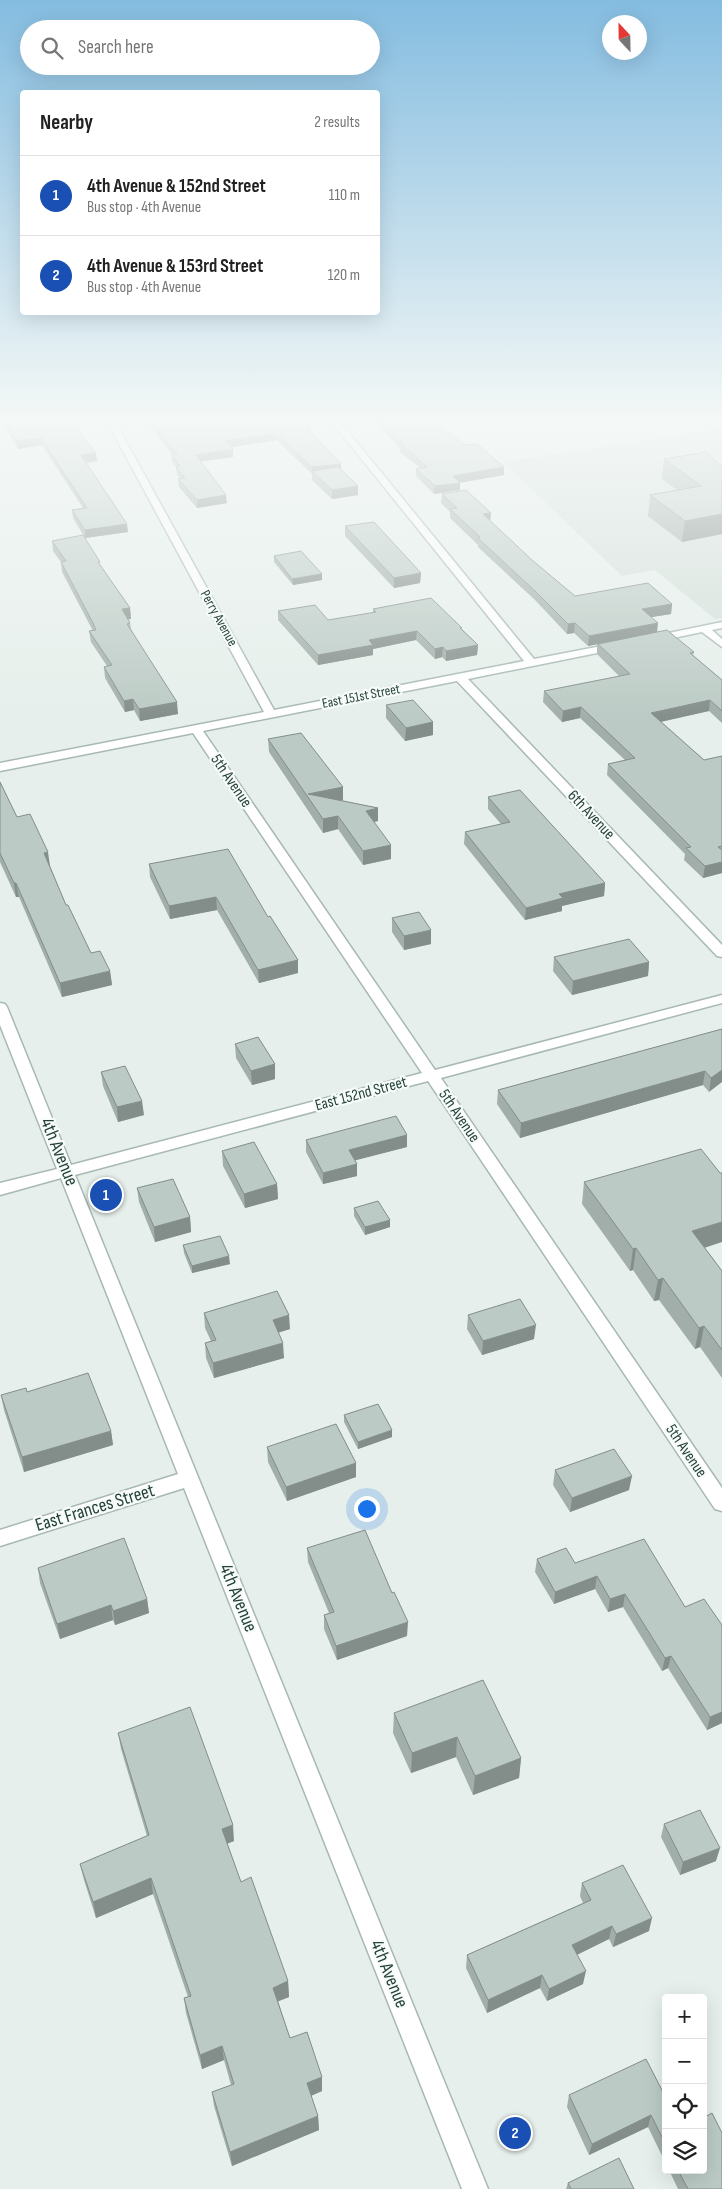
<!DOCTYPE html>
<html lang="en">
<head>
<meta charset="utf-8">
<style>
	body { margin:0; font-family:"Sofia Sans Condensed",sans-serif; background:#f2f2f2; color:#222 }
	.controls { position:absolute; right:15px; bottom:15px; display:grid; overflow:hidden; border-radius:5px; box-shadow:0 5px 20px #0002 }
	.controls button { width:45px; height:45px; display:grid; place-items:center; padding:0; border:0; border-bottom:1px solid #e0e0e0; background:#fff; color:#222; font:25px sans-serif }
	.compass { position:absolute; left:602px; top:15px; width:45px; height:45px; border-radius:50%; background:#fff; box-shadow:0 5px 20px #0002; rotate:338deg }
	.you { position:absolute; left:366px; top:1508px; width:18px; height:18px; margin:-12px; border:4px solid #fff; border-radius:50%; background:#1a73e8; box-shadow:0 0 0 8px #1a73e833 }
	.badge { display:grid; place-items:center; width:32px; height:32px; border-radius:50%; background:#7c3aed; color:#fff; font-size:16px; font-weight:700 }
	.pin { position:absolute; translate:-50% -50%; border:2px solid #fff; box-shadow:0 1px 5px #0006 }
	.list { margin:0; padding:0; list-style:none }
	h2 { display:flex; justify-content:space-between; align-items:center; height:65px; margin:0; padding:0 20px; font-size:21px }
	h2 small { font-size:16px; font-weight:400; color:#767676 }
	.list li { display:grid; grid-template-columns:32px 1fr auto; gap:15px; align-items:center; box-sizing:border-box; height:80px; padding:0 20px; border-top:1px solid #e0e0e0 }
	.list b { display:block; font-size:19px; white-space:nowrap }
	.list p { margin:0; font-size:16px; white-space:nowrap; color:#767676 }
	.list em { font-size:16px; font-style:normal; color:#767676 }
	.icon { flex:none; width:28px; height:28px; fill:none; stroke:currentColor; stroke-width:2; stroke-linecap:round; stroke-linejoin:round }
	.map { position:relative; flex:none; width:722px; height:2189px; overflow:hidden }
	.search { position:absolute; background:#fff; box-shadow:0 5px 20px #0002; left:20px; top:20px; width:360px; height:55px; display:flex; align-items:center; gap:12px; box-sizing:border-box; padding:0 18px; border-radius:28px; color:#767676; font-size:19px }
	.panel { position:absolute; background:#fff; box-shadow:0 5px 20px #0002; left:20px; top:90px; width:360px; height:225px; border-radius:5px }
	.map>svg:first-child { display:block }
</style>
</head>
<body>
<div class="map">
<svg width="722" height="2189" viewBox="0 0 722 2189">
	<rect width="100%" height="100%" fill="#e6efeb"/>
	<path fill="#d4dfda" d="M722,428V618L715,619L655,570L622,576L503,462Z"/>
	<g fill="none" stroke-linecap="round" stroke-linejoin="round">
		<defs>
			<path id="minor" d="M104,416H112L274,710L524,661L327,416H335L534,659L617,643L621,644L622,646L621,648L617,649L468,679L722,945V957L717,956L457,681L203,731L435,1070L722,995V1003L441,1078L722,1488V1511L715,1509L428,1081L75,1175L488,2189H462L184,1488L0,1546V1530L178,1474L61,1178L0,1195V1183L57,1169L0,1025V1003L5,1004L7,1007L71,1165L422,1073L193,733L0,771V763L264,712Z
				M722,622V628L712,630L722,639V647L702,632L654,642L649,639L654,636Z"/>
		</defs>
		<use href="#minor" stroke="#a8b8b2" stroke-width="3"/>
		<use href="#minor" fill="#fff" fill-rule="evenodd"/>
	</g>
	<path fill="#a1aea9" d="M0,416H73L68,417L97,461L86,463L128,532L85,538L73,518L72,510L83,508L42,445L18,449L0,419Z
		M144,416H302L311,432L341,469L358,486V495L332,499L312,480V474L277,440L231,447L233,449V457L201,461L227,503L197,508L179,487L178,479H180L177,474L176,467L172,462V454L148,424V421Z
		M371,416H410L415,420L447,433L465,445L504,467V475L460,482V490L434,494L416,476V469L420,468L400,452V449Z
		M664,459L722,467V534L682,542L648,516L650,495L677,490L662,479Z
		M442,494L491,513L490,521L532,560L575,596L672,604L671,614L651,617L657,632L694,652L693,655L722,680V723L709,711L661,722L704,760L722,756V873L703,878L684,860L685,854L607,775L608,764L625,760L580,718L562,722L543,702L544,691L619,676L597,654V644L588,646L574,633L567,634L535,600L478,547V545L450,518V512L441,503Z
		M345,526L421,573L420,583L394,588L345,536Z
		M52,541L101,566L130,608L131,619H128L130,623L131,629L178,714L140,721L134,710L125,712L105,678L104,667L107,666L91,642L89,631H93L62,572L61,562L53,551Z
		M274,556L322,574V580L293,585L274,562Z
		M373,609L462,629L478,645L477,655L446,661L442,657L435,659L416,640L373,649V655L318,665L278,620V611L328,620L373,613Z
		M386,705L433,722V735L405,741L386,718Z
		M268,739L343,787V800H340L378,808V821L374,822L391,859L363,865L338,829L323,833L269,752Z
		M0,782L17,817L50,866L66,905L91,953L110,971L112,985L62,997L19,897H16L0,862Z
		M488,797L605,883L604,896L562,906V911L525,920L464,844L465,832L501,824L488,809Z
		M149,864L268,917L298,960V973L259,983L217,910L170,919L150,877Z
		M392,918L431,944L404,950L392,932Z
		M554,957L649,962L648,976L572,995L553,971Z
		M722,1029L709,1092L703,1085L520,1138L497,1104L498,1090Z
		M235,1044L275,1064V1079L252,1085L236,1058Z
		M101,1072L144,1115L118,1122L103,1086Z
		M407,1135V1147L355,1160L357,1164V1176L323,1184L306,1152V1140Z
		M222,1151L277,1184L278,1199L245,1208L223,1166Z
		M584,1182L705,1248L722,1271V1378L700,1347L695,1349L659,1300L654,1301L633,1270L630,1271L582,1204Z
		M137,1188L190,1217L191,1232L155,1242L139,1202Z
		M354,1208L390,1227L365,1235L354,1216Z
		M183,1245L230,1264L192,1273L184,1253Z
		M204,1313L290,1329L278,1333L284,1358L214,1378L206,1358L205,1343L211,1341L205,1328Z
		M468,1315L534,1339L482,1355L467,1329Z
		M27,1392L111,1431L113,1445L24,1472L4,1410L1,1395Z
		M344,1415L392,1437L358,1449L344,1422Z
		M267,1447L356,1463V1477L287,1501L268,1462Z
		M555,1470L629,1490L570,1512L553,1485Z
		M307,1548L407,1636L337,1660L324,1629V1615L329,1613L308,1562Z
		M537,1559L575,1563L685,1607L722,1625V1723L707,1730L668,1668L662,1671L623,1607L608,1612L595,1589L554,1604L535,1572Z
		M38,1568L147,1599L149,1613L115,1625L113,1620L60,1639L40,1583Z
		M394,1713L521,1758L519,1778L473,1795L456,1757L411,1773L393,1733Z
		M118,1733L234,1841L227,1844L241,1882L288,1981L289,1997L278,2001L290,2038L322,2091L311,2096L318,2116L319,2130L232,2166L214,2106L212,2092L231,2085L224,2060L202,2069L186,2013L184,1998L188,1997L153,1894L96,1918L84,1880L80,1864L147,1836L121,1749Z
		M664,1824L716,1861L680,1875L661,1837Z
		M582,1883L649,1931L613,1947L609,1939L577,1955L583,1984L547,2001L540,1988L487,2013L466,1968L467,1955L583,1903L580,1896Z
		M569,2095L666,2098V2164L648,2127L589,2155L567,2107Z
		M669,2170H703L722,2189H678Z
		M568,2183L634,2189H566Z"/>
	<path fill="#838d89" d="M311,426V433L306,427Z
		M276,433L277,440L226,448V441Z
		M41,438L42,445L18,449L17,441Z
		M233,449V457L197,462L196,455Z
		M96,453L97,461L82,463L81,455Z
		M341,464V471H312V467Z
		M504,467V475L453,484V476Z
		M460,483V490L434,494L435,486Z
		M358,486V495L332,499V490Z
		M226,495L227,503L197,508V500Z
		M491,513L490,522L483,514Z
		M722,514V534L682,542L685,521Z
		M127,524L128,532L85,538V530Z
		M421,573L420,583L394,588V578Z
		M322,574V580L293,585L292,579Z
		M672,604L671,614L640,619L642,609Z
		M130,608L131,619L123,620L122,609Z
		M575,623L574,633L567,634L568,624Z
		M658,623L657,633L588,646L589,636Z
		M417,631L416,640L373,649V655L318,665V655L369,640Z
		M478,645L477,655L446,661V651Z
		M443,647L442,657L435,659V649Z
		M133,699L134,710L125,712L124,701Z
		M710,700L709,711L650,724L651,713Z
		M177,702L178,714L140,721L139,709Z
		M581,707L580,718L562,722L563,711Z
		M433,722V735L405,741L406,728Z
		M343,787V800L314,806L308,794Z
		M378,808V821L366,824V811Z
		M338,816V829L323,833V819Z
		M391,845V859L363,865V851Z
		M48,852L50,866L45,867L44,853Z
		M722,862V873L703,878L705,866Z
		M14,883H16L19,897H16Z
		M605,883L604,896L562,906V911L525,920L526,908L559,894Z
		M216,897L217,910L170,919L169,906Z
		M431,930V944L404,950V936Z
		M298,960V973L259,983L258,970Z
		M649,962L648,976L572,995L573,981Z
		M110,971L112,985L62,997L60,983Z
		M275,1064V1079L252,1085L251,1071Z
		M722,1070V1082L709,1092L711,1078Z
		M705,1071L703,1085L520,1138L521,1123Z
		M142,1101L144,1115L118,1122L117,1107Z
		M407,1135V1147L349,1162V1150Z
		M357,1164V1176L323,1184V1173Z
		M277,1184L278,1199L245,1208L244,1194Z
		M190,1217L191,1232L155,1242L154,1227Z
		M390,1220V1227L365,1235V1227Z
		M722,1222V1242L689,1253L692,1231Z
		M636,1248L633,1270L630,1271L633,1249Z
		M229,1256L230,1264L192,1273V1266Z
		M663,1278L659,1300L654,1301L658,1280Z
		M289,1315L290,1329L273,1334V1320Z
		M536,1325L534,1339L482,1355L483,1341Z
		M704,1326L700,1347L695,1349L699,1328Z
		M283,1343L284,1358L214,1378L213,1363Z
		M392,1430V1437L358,1449V1442Z
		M111,1431L113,1445L24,1472L22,1457Z
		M356,1463V1477L287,1501L286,1487Z
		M632,1476L629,1490L570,1512L572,1498Z
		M597,1576L595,1589L554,1604L555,1592Z
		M625,1594L623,1607L608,1612L610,1599Z
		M147,1599L149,1613L115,1625L113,1611Z
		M111,1605L113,1620L60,1639L57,1624Z
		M408,1622L407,1636L337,1660L336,1646Z
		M671,1656L668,1668L662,1671L665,1658Z
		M722,1712V1723L707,1730L710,1717Z
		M457,1737L456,1757L411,1773L412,1753Z
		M521,1758L519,1778L473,1795L475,1776Z
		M233,1825L234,1841L223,1845L222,1829Z
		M720,1848L716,1861L680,1875L683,1862Z
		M151,1878L153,1894L96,1918L93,1902Z
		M652,1918L649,1931L613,1947L616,1934Z
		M612,1926L609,1939L570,1958L572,1945Z
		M586,1971L583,1984L547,2001L549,1989Z
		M542,1975L540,1988L487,2013L488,2000Z
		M288,1981L289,1997L274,2003L273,1988Z
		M222,2046L224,2060L202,2069L200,2055Z
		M322,2077V2091L308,2097L307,2083Z
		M651,2115L648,2127L589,2155L592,2144Z
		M318,2116L319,2130L232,2166L230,2152Z"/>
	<path fill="#bbcac4" stroke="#838d89" d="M2,416H68L96,453L81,455L127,524L85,530L72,510L87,508L41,438L17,441Z
		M147,416H302L311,426L306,427L341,464L312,467L276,433L226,441L233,449L196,455L226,495L197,500L178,479L185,478L176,467L180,466L172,455L177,454Z
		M378,416H410L415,420L429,418L447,433H451L465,445L477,444L504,467L453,476L460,483L435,486L416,469L427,467L401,444H403Z
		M706,452L722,467V514L685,521L650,495L701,486L664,459Z
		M338,467L358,486L332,490L312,471Z
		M466,490L491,513L483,514L532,560L575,596L648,583L672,604L642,609L658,623L589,636L575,623L568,624L535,591L478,538L480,537L450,509L457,508L442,494Z
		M374,522L421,573L394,578L345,526Z
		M83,535L100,562H98L130,608L122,609L130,623L127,624L177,702L139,709L133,699L124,701L104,667L112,665L89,631L96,630L93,623L61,562L66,561L52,541Z
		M301,551L322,574L292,579L274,556Z
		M431,598L462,628H460L478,645L446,651L443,647L435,649L417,631L369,640L373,645L318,655L278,611L315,605L328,620L376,612L373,609Z
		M667,630L694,652L690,653L722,680V711L710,700L651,713L704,760L722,756V846L718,847L722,850V862L705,866L686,848L691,847L608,764L635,758L581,707L563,711L544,691L630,674L598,644Z
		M413,700L433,722L406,728L386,705Z
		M301,733L343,787L308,794L378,808L366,811L391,845L363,851L338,816L323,819L268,739Z
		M0,782L17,817L30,814L48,852L44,853L66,905H68L91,953L100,951L110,971L60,983L16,883H14L0,853Z
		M520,790L605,883L559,894L563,898L526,908L465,832L510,822L488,797Z
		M228,849L268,917L270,916L298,960L258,970L216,897L169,906L149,864Z
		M419,912L431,930L404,936L392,918Z
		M629,939L649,962L573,981L554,957Z
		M722,1029V1070L711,1078L705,1071L521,1123L498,1090Z
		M258,1037L275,1064L251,1071L235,1044Z
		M125,1066L142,1101L117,1107L101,1072Z
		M396,1116L407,1135L349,1150L357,1164L323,1173L306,1140Z
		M254,1142L277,1184L244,1194L222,1151Z
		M701,1149L720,1173H722V1222L692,1231L722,1271V1350L704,1326L699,1328L663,1278L658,1280L636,1248L633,1249L584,1182Z
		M173,1179L190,1217L154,1227L137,1188Z
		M378,1201L390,1220L365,1227L354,1208Z
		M220,1236L229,1256L192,1266L183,1245Z
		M277,1291L289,1315L273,1320L283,1343L213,1363L205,1343L216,1340L204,1313Z
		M520,1299L536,1325L483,1341L468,1315Z
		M88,1373L111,1431L22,1457L1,1395L26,1388L27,1392Z
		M378,1404L392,1430L358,1442L344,1415Z
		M336,1424L356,1463L286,1487L267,1447Z
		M614,1449L632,1476L572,1498L555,1470Z
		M365,1530L392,1593L394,1592L408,1622L336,1646L324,1615L334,1612L307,1548Z
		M124,1538L147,1599L113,1611L111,1605L57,1624L38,1568Z
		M644,1539L685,1607L704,1599L722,1625V1712L710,1717L671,1656L665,1658L625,1594L610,1599L597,1576L555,1592L537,1559L566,1548L575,1563Z
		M483,1680L521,1758L475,1776L457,1737L412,1753L394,1713Z
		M190,1707L233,1825L222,1829L241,1882L251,1877L288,1981L273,1988L290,2038L307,2032L322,2077L307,2083L318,2116L230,2152L212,2092L234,2084L222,2046L200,2055L184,1998L191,1996L151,1878L93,1902L80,1864L149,1835L118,1733Z
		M700,1810L720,1848L683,1862L664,1824Z
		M623,1865L652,1918L616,1934L612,1926L572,1945L586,1971L549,1989L542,1975L488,2000L467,1955L591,1900L582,1883Z
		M646,2059L666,2098V2145L651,2115L592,2144L569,2095Z
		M712,2113L722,2133V2189H688L678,2170H703V2118Z
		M619,2158L634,2189H571L568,2183Z"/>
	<linearGradient id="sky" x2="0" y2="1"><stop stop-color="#84bce0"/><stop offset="0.58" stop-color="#f4f8f6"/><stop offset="1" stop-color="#f4f8f6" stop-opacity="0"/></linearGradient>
	<rect width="722" height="722" fill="url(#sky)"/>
	<g text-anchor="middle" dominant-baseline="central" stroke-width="4.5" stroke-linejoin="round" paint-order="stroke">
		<g font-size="14" fill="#24423a" stroke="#f7fbf9">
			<text transform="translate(219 618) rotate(61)">Perry Avenue</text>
			<text transform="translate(361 696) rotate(-11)">East 151st Street</text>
		</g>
		<g font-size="16" fill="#24423a" stroke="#f7fbf9">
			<text transform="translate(231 781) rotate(56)">5th Avenue</text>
			<text transform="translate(591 815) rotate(47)">6th Avenue</text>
			<text transform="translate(361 1094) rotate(-15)">East 152nd Street</text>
			<text transform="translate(459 1116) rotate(56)">5th Avenue</text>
			<text transform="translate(686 1451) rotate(56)">5th Avenue</text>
		</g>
		<g font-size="19" fill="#24423a" stroke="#f7fbf9">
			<text transform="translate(59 1152) rotate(68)">4th Avenue</text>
			<text transform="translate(95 1508) rotate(-17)">East Frances Street</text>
			<text transform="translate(238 1598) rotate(68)">4th Avenue</text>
			<text transform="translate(389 1974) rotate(68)">4th Avenue</text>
		</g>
	</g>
</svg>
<div class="controls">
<button>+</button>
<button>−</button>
<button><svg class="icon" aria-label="locate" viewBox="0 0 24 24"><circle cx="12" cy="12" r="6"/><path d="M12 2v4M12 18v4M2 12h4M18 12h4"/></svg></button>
<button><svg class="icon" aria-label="layers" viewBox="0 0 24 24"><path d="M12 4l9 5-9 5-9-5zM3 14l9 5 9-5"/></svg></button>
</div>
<svg class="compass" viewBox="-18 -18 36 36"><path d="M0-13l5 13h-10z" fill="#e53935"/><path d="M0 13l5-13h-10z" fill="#767676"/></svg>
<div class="you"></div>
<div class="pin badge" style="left:106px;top:1195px;background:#1a4fb4">1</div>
<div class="pin badge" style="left:515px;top:2133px;background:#1a4fb4">2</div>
<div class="search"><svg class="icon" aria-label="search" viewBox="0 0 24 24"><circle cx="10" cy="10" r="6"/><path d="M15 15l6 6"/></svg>Search here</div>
<section class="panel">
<h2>Nearby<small>2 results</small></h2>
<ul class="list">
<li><span class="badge" style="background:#1a4fb4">1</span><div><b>4th Avenue &amp; 152nd Street</b><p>Bus stop · 4th Avenue</p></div><em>110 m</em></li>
<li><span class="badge" style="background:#1a4fb4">2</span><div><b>4th Avenue &amp; 153rd Street</b><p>Bus stop · 4th Avenue</p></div><em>120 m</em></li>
</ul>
</section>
</div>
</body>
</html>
